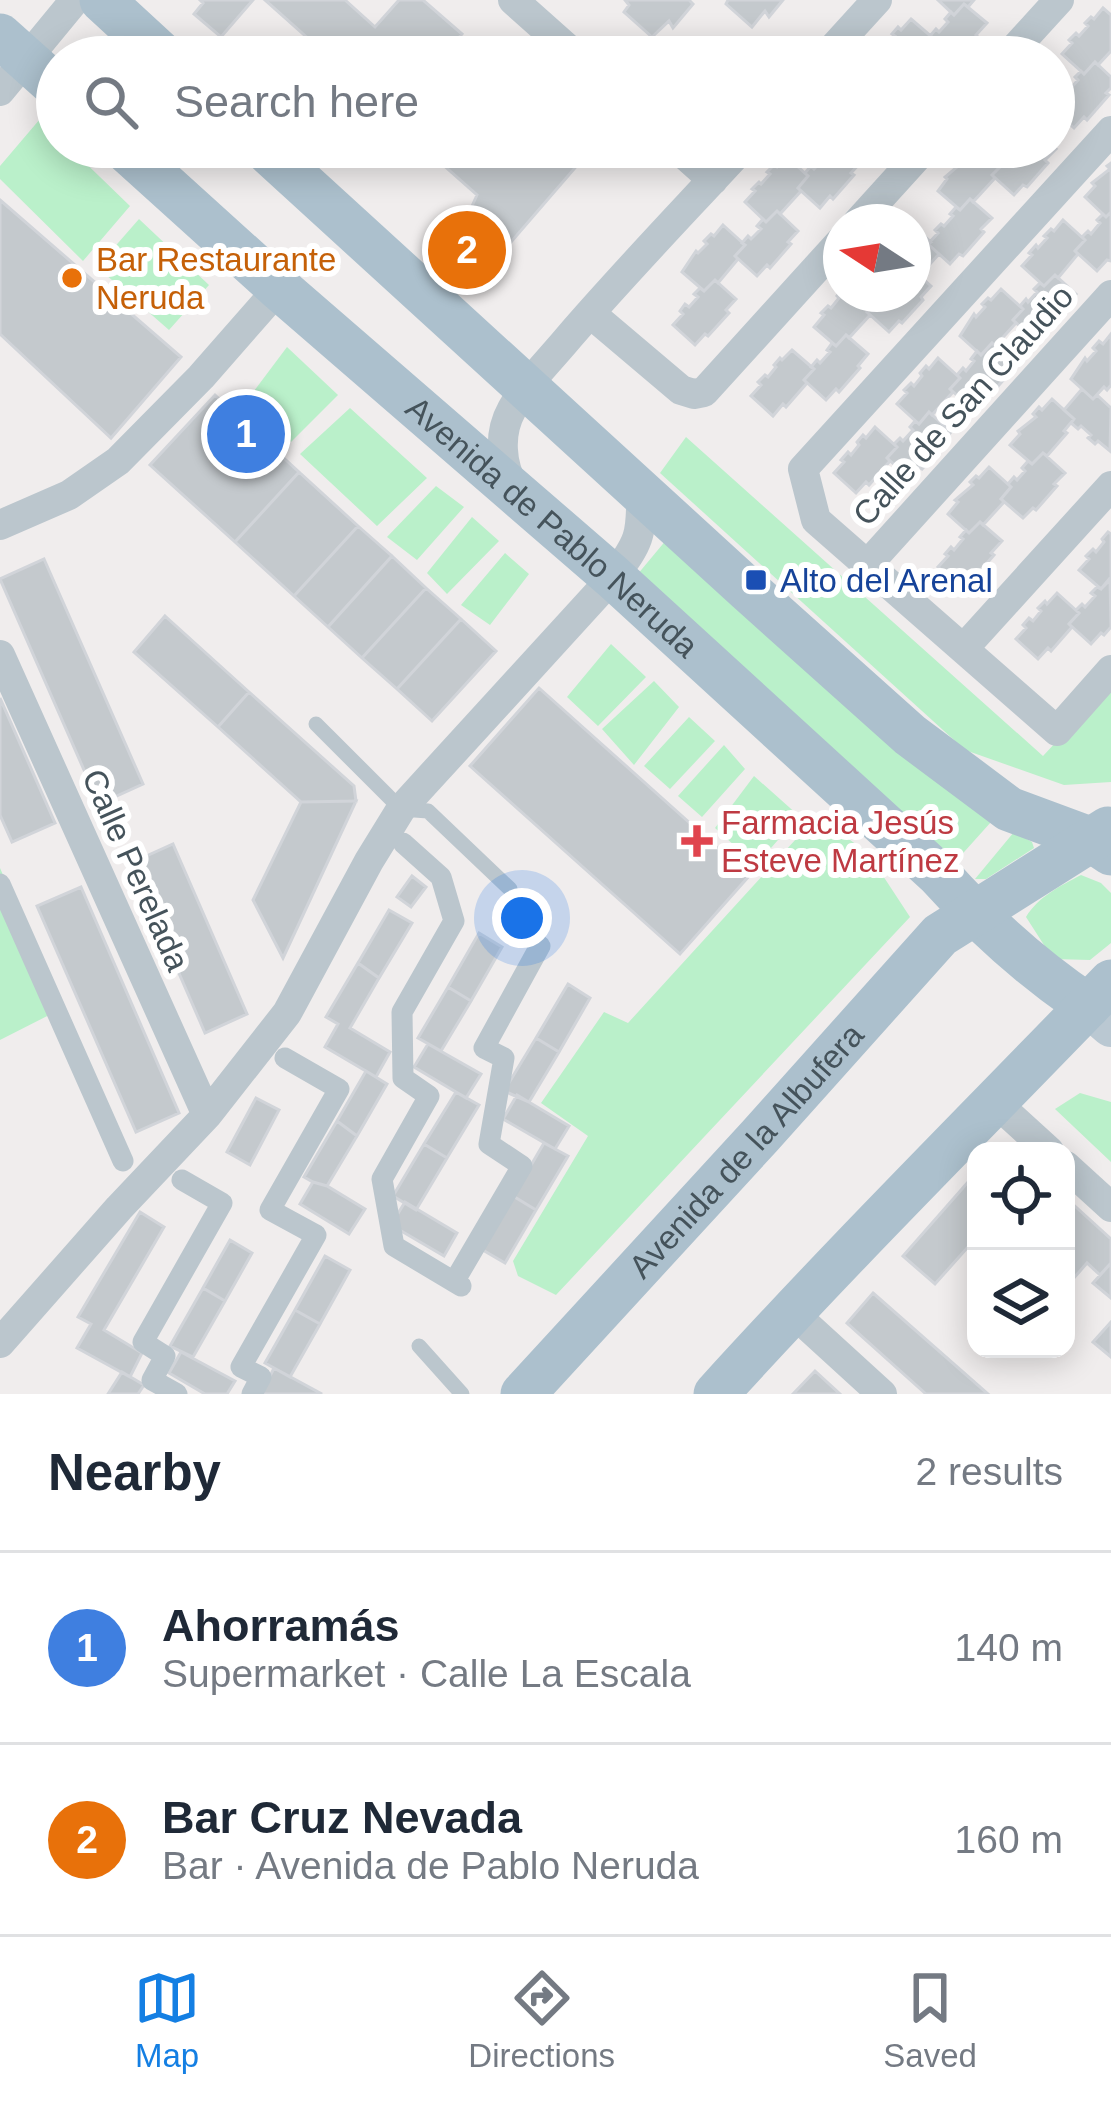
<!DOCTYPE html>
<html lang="en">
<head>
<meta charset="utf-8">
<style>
	body { margin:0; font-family:Arial,sans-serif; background:#f6f6f7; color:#1f2937 }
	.controls { position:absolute; right:36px; bottom:36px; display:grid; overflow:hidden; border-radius:24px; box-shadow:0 6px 30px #0003 }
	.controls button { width:108px; height:108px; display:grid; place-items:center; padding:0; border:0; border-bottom:3px solid #e0e1e3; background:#fff; color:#1f2937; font:60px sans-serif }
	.compass { position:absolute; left:823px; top:204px; width:108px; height:108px; border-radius:50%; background:#fff; box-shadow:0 6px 30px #0003; rotate:282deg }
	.you { position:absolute; left:522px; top:918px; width:42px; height:42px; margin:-30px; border:9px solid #fff; border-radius:50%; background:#1a73e8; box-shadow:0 0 0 18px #1a73e833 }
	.badge { display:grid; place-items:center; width:78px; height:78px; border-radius:50%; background:#147fe3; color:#fff; font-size:39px; font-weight:700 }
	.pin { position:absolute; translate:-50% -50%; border:6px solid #fff; box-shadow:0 3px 12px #0006 }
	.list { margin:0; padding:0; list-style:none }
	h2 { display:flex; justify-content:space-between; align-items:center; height:156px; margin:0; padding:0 48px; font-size:51px }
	h2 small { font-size:39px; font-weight:400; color:#747a83 }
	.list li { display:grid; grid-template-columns:78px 1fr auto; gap:36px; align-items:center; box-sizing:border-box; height:192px; padding:0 48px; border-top:3px solid #e0e1e3 }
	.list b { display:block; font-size:45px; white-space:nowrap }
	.list p { margin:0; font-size:39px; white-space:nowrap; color:#747a83 }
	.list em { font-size:39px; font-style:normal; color:#747a83 }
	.icon { flex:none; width:66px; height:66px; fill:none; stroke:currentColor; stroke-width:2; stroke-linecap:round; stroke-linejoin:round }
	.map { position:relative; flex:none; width:1111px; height:1394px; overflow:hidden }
	.search { position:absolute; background:#fff; box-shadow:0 6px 30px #0003; left:36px; right:36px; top:36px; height:132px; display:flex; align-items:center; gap:30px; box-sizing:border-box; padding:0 42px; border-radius:66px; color:#747a83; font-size:45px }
	.sheet { height:540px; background:#fff }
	nav { display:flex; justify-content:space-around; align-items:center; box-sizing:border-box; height:168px; border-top:3px solid #e0e1e3; background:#fff; font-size:33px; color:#747a83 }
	nav a { display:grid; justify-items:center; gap:6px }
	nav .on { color:#147fe3 }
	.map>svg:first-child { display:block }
</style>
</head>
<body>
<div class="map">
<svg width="1111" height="1394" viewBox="0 0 1111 1394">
	<rect width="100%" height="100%" fill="#f0eded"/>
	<path fill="#baf0ca" d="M40,119L57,135V147H69L130,206L83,261L0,179V166Z
		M139,219L209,285L169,330L97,267Z
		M287,347L338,395L291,442L248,399Z
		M350,408L427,478L377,526L300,454Z
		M686,437L1043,756L1111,683V782L1064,785L965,750L660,473Z
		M436,486L464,507L417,560L387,537Z
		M472,517L499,541L447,594L427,573Z
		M667,539L991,822L956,861L637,575Z
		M505,553L529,574L490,625L461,605Z
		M611,644L646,677L598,726L567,697Z
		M654,681L679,707L634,765L602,729Z
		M689,717L715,741L670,789L644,766Z
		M724,745L745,769L702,817L678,796Z
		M754,776L799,816L756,865L715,828Z
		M817,816L868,853L910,917L556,1295L518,1276L513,1261L588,1136L541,1103L604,1012L628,1023Z
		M1014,832L1032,842L1034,848L986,879H975Z
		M0,868L61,1009L0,1040Z
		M1081,875L1101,883L1111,893V943L1090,960L1053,959L1026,917C1038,897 1060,886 1081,875Z
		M1080,1093L1111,1102V1162L1055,1109Z"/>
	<path fill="#c4c9cd" stroke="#d1d4d9" stroke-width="3" d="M200,0H253L221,37L194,14L203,3Z
		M265,0H345L375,27L399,0H423L462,34L443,57H329Z
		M625,0H689L693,4L673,28L669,21L652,37L624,12L629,5Z
		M728,0H783L769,17L765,11L752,27L726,4Z
		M938,0H974L968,7L964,4L954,15Z
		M964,4L987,23L976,35L979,38L961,57H931L923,49L933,38L930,36L936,29L939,32L948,22L945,19L951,12L954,15Z
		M1103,8L1111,15V51L1098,65L1095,62L1084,74L1062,54L1072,43L1069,40L1076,33L1079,36L1088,26L1085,23L1091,17L1094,19Z
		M911,19L933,38L923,49L926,52L922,57H877L880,54L877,51L884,44L886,47L895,36L892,34L898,27L901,30Z
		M1095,62L1111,77V88L1106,93L1109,95L1087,120L1084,117L1074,128L1054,110V106L1065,88L1068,91L1078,80L1075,77L1081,71L1084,74Z
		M423,147H504L511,153L516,147H579L587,154L498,257L482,243L468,259L447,240L468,215L477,195Z
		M835,147H846L861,162L851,173L854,175L833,199L830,196L820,208L798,188L808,176L805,173L811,166L814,169L822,160L819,157L825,150L829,153Z
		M976,147H982L1002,165L992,175L995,178L973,202L970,199L960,210L938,191L947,179L945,177L963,162L960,160Z
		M1017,147H1053L1056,149L1045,160L1048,163L1027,187L1023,185L1014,195L992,175L1002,165L999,161L1005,155L1007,157Z
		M786,156L808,176L798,188L801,191L780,214L777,211L766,222L745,202L755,191L752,189L759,182L761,184L770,174L767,172L774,165L777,167Z
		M1111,163V212L1106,217L1085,197L1095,186L1092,183L1110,169L1107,166Z
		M970,199L992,218L981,229L984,232L963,256L959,254L950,264L928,244L938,233L935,230L941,224L944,226L953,216L950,214L956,207L960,210Z
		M0,200L181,357L111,438L0,334Z
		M777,211L798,231L788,242L791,244L770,268L767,265L757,276L735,256L745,245L742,243L748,236L751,239L761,229L757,226L763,219L766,222Z
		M1111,212V261L1107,260L1097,271L1075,251L1085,240L1082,237L1088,231L1091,234L1100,223L1097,220L1103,214L1106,217Z
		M1063,220L1085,240L1075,251L1078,254L1058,278L1055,275L1044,286L1022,266L1032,255L1029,253L1036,245L1038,248L1047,238L1044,236L1051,229L1054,231Z
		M723,225L745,245L735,256L738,259L718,283L715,280L704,291L682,272L696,251L698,253L707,244L704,241L711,234L714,236Z
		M913,226L931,242L928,244L939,254L919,276L913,270Z
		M913,270L931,286L921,297L923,300L902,323L899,321L889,332L867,312L877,300L874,297L876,294H913Z
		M1055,275L1076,294L1066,305L1068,307L1047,332L1044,329L1035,340L1013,320L1023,309L1020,306L1026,299L1028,302L1037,292L1034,289L1040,283L1044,286Z
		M715,280L736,299L726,310L729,313L708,336L705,334L695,345L673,325L683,314L680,311L685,304L689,307L698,297L694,294L700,288L704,291Z
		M1001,289L1023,309L1013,320L1016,323L995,346L992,343L981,355L960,336L974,314L976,317L985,307L982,304L988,298L991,300Z
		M841,291V294H870L877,300L867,312L870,315L849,338L846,335L836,346L814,327L824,315L821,313L828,306L831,308L839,298L837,296Z
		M1111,334V385L1107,390L1104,387L1093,399L1071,379L1085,358L1087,361L1096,351L1093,348L1099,341L1103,344Z
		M846,335L868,354L858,366L860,368L839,392L836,389L826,400L804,380L814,369L811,367L817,360L820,363L830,352L827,350L832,343L836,346Z
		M992,343L1014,363L1003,375L1006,377L985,401L982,398L972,409L950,389L960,378L957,375L963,368L966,371L974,361L971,359L977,351L981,355Z
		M792,350L814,369L804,380L807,383L786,407L783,404L773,416L751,396L761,385L758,382L765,375L768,377L776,367L774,365L780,358L782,360Z
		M938,358L960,378L950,389L953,392L932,415L929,412L919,424L897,404L907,393L904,390L911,383L914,386L922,376L920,373L926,366L929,369Z
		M1082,389L1093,399L1097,395L1111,408L1110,451L1098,441L1095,444L1088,438L1091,435L1081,426L1078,429L1071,423L1074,419L1064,410Z
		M215,395L299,472L235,542L150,465Z
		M1052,399L1074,419L1064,431L1067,433L1047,456L1043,453L1032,464L1010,445L1020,434L1018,431L1036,417L1033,414L1039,407L1042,410Z
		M929,412L951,432L941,443L943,446L922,469L919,467L909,478L887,458L897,447L894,444L900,438L903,441L913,430L910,427L915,421L919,424Z
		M875,427L897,447L887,458L890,461L869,485L866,482L856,493L834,473L844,462L841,460L848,452L851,455L859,445L857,442L863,435L866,438Z
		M1043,453L1065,473L1054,484L1057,486L1036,510L1033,508L1023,518L1001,499L1011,487L1008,484L1014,477L1017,480L1025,471L1022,468L1028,461L1032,464Z
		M989,467L1011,487L1001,499L1004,502L983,525L980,522L969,533L948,514L958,502L955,500L973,485L970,482L976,476L979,478Z
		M299,472L358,526L294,596L235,542Z
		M980,522L1002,541L991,553L994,555L973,579L970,576L960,587L938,567L948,556L945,554L951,547L954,550L963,539L960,537L966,530L969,533Z
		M358,526L392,556L328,627L294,596Z
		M1108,532L1111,534V579L1101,589L1079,570L1089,559L1086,556L1093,549L1096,552L1104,542L1102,539Z
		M392,556L426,588L362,658L328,627Z
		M44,559L143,784L99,804L0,579Z
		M1110,578L1111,627L1104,635L1101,633L1091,644L1069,624L1079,613L1076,610L1082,604L1085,607L1095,596L1091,593L1097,587L1101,589Z
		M426,588L461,619L397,689L362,658Z
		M1057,593L1079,613L1069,624L1072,627L1051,651L1048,648L1038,659L1016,639L1026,628L1023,625L1029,618L1033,621L1041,611L1038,608L1045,601L1047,604Z
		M165,616L249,692L218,727L134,652Z
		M461,619L496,651L432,721L397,689Z
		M539,688L749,876L680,954L470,766Z
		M249,692L354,786L356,801L301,802L218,727Z
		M0,698L55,823L12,842L0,815Z
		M356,801L283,958L253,900L301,802Z
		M173,844L247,1014L205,1033L131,863Z
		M412,876L426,887L411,907L397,897Z
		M81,887L179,1113L136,1132L37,906Z
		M389,910L412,923L379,978L358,963Z
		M479,933L502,947L471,1001L448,987Z
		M358,963L379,978L350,1028L390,1052L376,1077L325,1047L338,1024L326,1017Z
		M568,984L590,998L559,1052L536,1038Z
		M448,987L471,1001L441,1051L418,1038Z
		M536,1038L559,1052L529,1102L504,1091Z
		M428,1044L481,1074L466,1098L414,1067Z
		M366,1071L387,1084L357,1136L337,1121Z
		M456,1092L479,1105L447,1158L424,1144Z
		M517,1095L569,1126L555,1149L503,1119Z
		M256,1098L279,1110L250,1165L227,1152Z
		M337,1121L357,1136L327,1186L313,1182L304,1177Z
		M544,1143L568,1156L536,1210L513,1196Z
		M424,1144L447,1158L416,1210L393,1196Z
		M976,1173V1238L935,1284L903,1256Z
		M313,1182L327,1186L365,1209L349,1234L300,1204Z
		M513,1196L536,1210L505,1263L481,1249Z
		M1066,1198L1111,1239V1263L1100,1275L1087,1263L1066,1287Z
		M405,1202L457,1233L444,1256L391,1225Z
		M140,1212L164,1227L104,1330L142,1353L130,1377L77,1348L91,1324L78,1317Z
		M230,1240L252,1253L225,1301L203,1288Z
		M325,1256L350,1270L320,1324L295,1310Z
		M1111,1263V1298L1093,1283Z
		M203,1288L225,1301L193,1357L170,1346Z
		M873,1293L988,1394H926L847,1323Z
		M295,1310L320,1324L290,1377L265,1363Z
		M1111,1322V1357L1093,1342Z
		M181,1352L235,1381L227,1394H205L169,1373Z
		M274,1368L322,1394H261Z
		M815,1371L840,1394H793Z
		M122,1372L144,1385L138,1394H108Z"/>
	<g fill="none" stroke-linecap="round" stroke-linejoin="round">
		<path stroke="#bbc6cd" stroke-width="15" d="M316,724L401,809L428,811L510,889
			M419,1346L462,1394"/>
		<path stroke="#bbc6cd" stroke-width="21" d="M403,843L441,877L454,921L402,1012L403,1078L429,1096L382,1179L394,1246L461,1286
			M0,884L123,1161
			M454,1282L522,1166L489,1144L504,1058L484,1048L540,946
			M177,1394L152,1380L165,1356L143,1342L222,1203L182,1180
			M252,1394L261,1377L241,1367L316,1235L270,1210L339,1089L285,1058"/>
		<path stroke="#bbc6cd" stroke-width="30" d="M513,0L577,57
			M825,57L877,0
			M1007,57L1059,0
			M0,91L75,0
			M1111,131L803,469L816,520L1057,731L1111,670
			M676,147L713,180
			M858,222L926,147
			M590,313L681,390L694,394L704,392L841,241
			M514,488C501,464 498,434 512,409C526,383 550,360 569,337C625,272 685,210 743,147
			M0,525L69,495L118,461L201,377L279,288
			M868,564L1111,295
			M964,648L1111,486
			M0,655L207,1115
			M993,1100L1049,1151
			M1066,1166L1111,1207
			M791,1311L882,1394
			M0,1343L119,1208L207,1115L287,1013L369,861L401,809L613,577C639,542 642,537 641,492"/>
		<path stroke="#bac8d2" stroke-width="42" d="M1088,1006L1111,1026"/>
		<g stroke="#acc0cd" stroke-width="45">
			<path d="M102,0L164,57"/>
			<path d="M0,36L57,87"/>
			<path id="s1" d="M123,147L279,288L613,577L939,875C983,924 1033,969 1088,1006"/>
			<path d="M263,147L748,590L910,735L1009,809L1090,839L1111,853"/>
			<path id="s2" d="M523,1394L760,1136L940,935L1108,829"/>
			<path d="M716,1394C844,1253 979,1119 1111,982"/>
		</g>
	</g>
	<circle fill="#e8710a" stroke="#fff" stroke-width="4.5" cx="72" cy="278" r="12"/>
	<rect fill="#1a4fb4" stroke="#fff" stroke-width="4.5" x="744" y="568" width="24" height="24" rx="6"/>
	<path fill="#e0444e" stroke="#fff" stroke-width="4.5" d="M691 823h12v12h12v12h-12v12h-12v-12h-12v-12h12z"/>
	<g text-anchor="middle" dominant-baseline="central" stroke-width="12" stroke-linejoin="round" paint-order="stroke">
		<g font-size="33" fill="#c56008" stroke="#fff" text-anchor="start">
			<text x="96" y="259">Bar Restaurante<tspan x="96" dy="38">Neruda</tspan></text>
		</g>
		<g font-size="33" fill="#45535b" stroke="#fff">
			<text transform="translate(963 405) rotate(-48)">Calle de San Claudio</text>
			<text stroke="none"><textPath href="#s1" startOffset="573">Avenida de Pablo Neruda</textPath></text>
			<text transform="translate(136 870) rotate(66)">Calle Perelada</text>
			<text stroke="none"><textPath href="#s2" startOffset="330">Avenida de la Albufera</textPath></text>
		</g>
		<g font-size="33" fill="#164399" stroke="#fff" text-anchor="start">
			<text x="780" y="580">Alto del Arenal</text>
		</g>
		<g font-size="33" fill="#be3a42" stroke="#fff" text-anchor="start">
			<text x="721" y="822">Farmacia Jesús<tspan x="721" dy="38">Esteve Martínez</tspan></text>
		</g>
	</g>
</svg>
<div class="controls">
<button><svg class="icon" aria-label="locate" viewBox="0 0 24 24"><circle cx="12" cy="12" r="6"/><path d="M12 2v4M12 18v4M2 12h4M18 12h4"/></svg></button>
<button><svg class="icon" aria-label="layers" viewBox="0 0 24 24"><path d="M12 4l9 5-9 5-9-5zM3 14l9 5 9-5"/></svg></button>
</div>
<svg class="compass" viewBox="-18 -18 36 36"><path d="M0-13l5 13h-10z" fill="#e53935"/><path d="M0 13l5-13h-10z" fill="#747a83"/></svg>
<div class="you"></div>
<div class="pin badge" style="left:246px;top:434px;background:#3f7fe0">1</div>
<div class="pin badge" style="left:467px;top:250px;background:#e8710a">2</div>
<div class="search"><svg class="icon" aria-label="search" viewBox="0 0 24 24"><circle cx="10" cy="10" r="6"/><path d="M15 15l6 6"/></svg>Search here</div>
</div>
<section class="sheet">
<h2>Nearby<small>2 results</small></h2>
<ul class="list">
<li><span class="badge" style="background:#3f7fe0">1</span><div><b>Ahorramás</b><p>Supermarket · Calle La Escala</p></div><em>140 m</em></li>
<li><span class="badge" style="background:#e8710a">2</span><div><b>Bar Cruz Nevada</b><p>Bar · Avenida de Pablo Neruda</p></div><em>160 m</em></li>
</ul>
</section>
<nav>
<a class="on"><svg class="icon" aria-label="map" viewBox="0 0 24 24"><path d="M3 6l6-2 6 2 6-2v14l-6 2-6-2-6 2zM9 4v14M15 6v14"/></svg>Map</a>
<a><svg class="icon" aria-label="directions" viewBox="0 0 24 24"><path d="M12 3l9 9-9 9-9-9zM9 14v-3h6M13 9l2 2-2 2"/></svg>Directions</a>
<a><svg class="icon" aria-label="saved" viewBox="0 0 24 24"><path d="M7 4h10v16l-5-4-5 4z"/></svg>Saved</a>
</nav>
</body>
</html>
